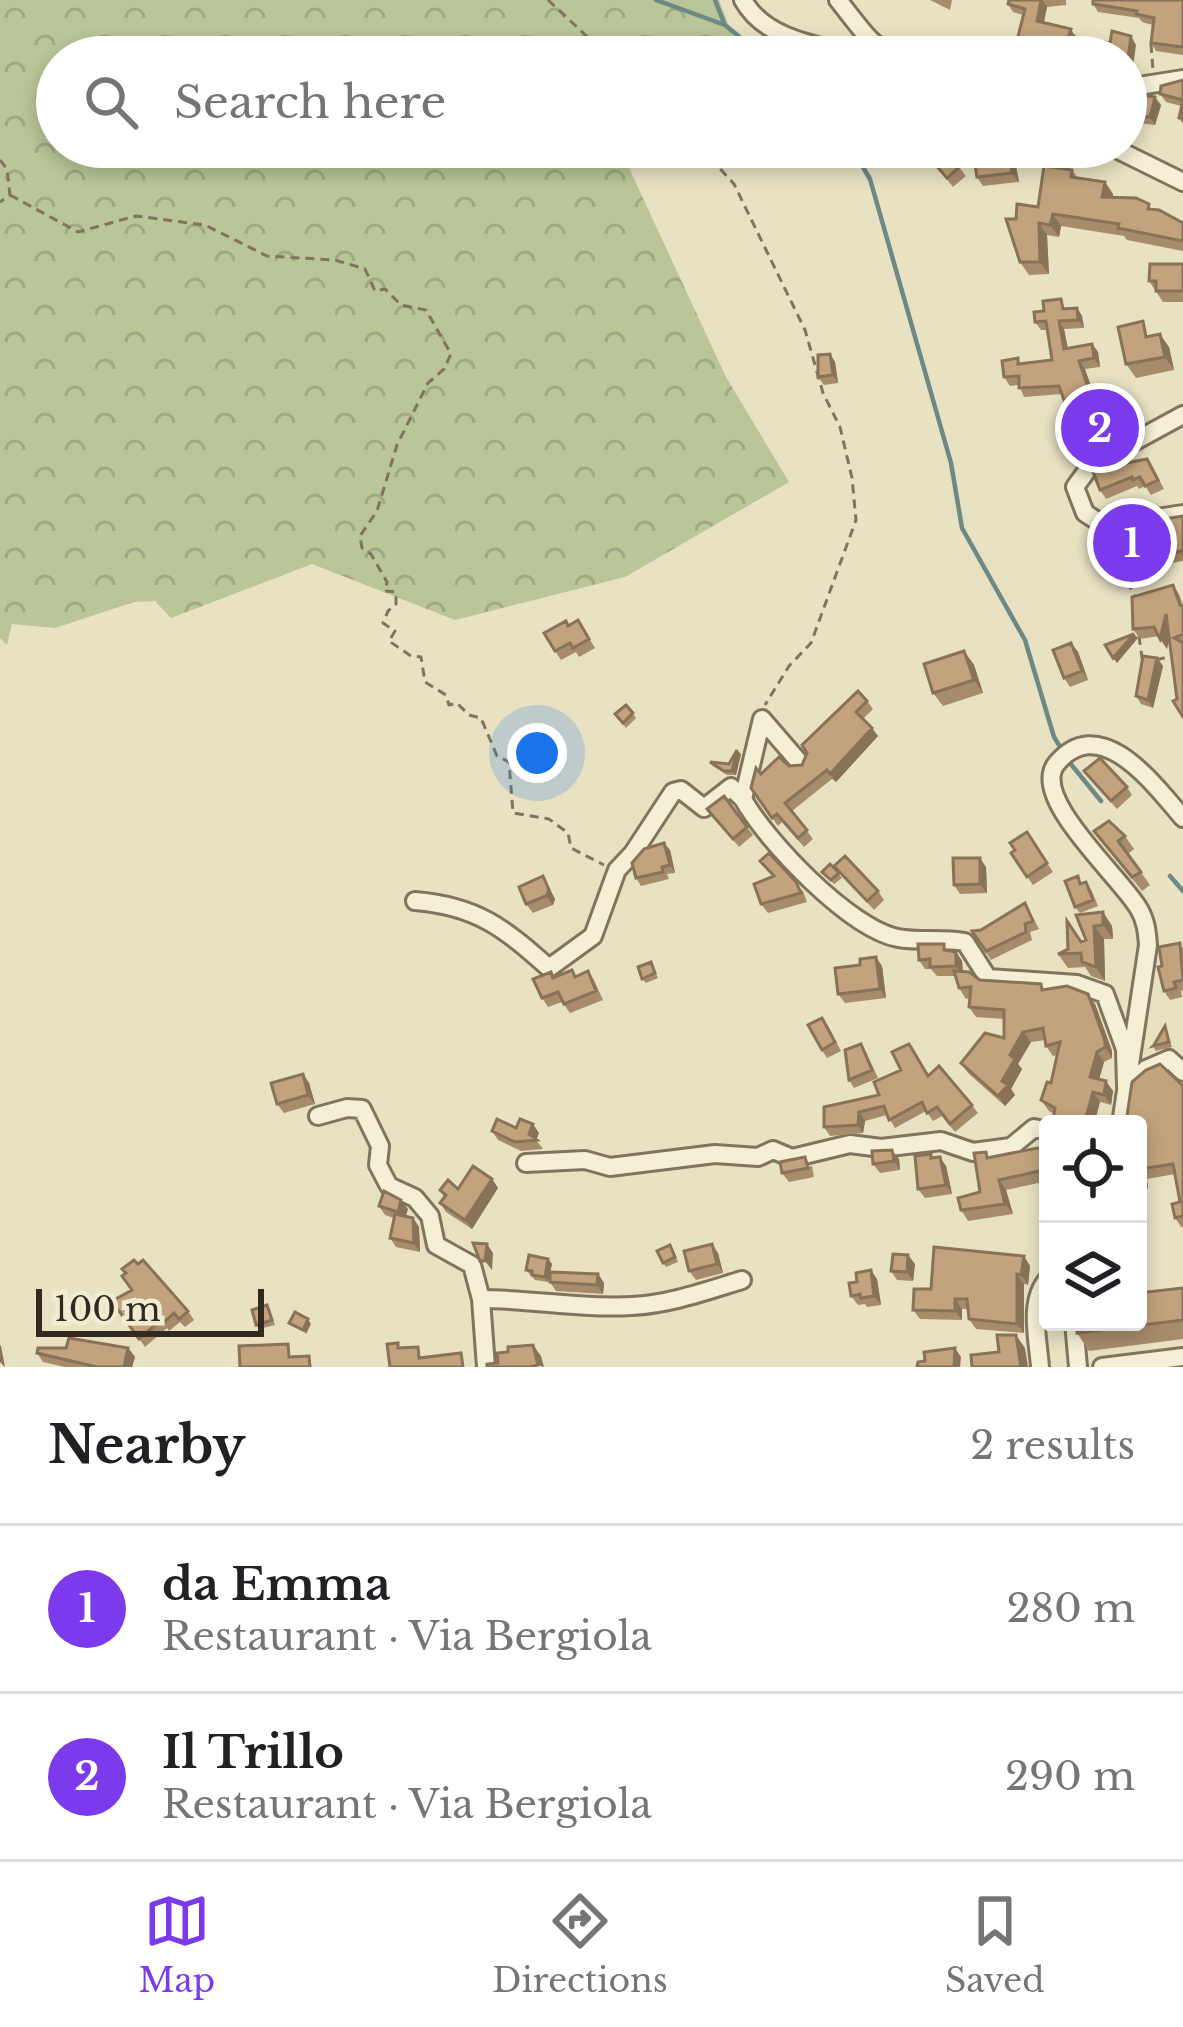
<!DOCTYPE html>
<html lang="en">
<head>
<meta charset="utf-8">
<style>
	body { margin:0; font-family:"Libre Baskerville",serif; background:#f6f6f6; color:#202124 }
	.controls { position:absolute; right:36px; bottom:36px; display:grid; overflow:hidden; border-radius:12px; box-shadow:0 6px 18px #0003 }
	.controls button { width:108px; height:108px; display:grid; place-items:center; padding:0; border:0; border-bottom:3px solid #e0e0e0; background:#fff; color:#202124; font:60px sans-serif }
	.scale { position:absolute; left:36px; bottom:30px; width:228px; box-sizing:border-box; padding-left:12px; border:6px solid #322a1e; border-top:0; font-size:33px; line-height:42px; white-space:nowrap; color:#322a1e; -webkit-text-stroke:9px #f1ecd1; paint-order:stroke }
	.you { position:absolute; left:537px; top:753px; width:42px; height:42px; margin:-30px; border:9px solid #fff; border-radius:50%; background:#1a73e8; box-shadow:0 0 0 18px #1a73e833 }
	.badge { display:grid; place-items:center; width:78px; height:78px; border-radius:50%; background:#7c3aed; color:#fff; font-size:39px; font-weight:700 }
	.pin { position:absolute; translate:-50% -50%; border:6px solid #fff; box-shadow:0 3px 12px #0006 }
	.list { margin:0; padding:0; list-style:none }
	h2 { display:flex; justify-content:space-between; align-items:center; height:156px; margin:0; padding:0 48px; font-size:51px }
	h2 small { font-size:39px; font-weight:400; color:#757577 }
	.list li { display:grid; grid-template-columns:78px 1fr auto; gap:36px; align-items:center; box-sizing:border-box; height:168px; padding:0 48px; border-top:3px solid #e0e0e0 }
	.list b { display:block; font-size:45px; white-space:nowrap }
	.list p { margin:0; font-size:39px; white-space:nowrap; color:#757577 }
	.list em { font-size:39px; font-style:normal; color:#757577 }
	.icon { flex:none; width:66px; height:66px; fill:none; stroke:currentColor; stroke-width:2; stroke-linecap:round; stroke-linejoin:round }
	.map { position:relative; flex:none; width:1183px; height:1367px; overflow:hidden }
	.search { position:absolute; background:#fff; box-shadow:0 6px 18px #0003; left:36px; right:36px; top:36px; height:132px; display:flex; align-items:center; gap:30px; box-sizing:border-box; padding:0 42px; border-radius:66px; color:#757577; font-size:45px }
	.sheet { height:492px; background:#fff }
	nav { display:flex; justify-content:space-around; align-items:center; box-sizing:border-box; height:168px; border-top:3px solid #e0e0e0; background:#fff; font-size:33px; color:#757577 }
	nav a { display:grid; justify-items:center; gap:6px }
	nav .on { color:#7c3aed }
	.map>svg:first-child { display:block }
</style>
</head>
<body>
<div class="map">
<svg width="1183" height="1367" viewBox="0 0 1183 1367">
	<defs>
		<pattern id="forest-crowns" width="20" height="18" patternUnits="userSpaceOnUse" patternTransform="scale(3)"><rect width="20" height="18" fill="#bac598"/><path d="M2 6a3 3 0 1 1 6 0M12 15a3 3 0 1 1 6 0" fill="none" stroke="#a0a983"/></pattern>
	</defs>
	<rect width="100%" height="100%" fill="#e8e2c3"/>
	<path fill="url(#forest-crowns)" d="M0,0H719L741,57H57V147H725L721,153L629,168L726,377L789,482L625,577L455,620L312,564L171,618L155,601L134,602L55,628L12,624L7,645L0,638Z"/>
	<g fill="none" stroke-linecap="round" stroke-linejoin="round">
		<path stroke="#6d8885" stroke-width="4.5" d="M656,0L725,25L764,57
			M715,0L724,23
			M851,147L870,179L951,463L962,528L1025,640L1054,737L1070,763L1101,801
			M1170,876L1183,891"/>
		<defs>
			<path id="minor" d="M743,0C766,42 825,47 867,57
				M838,0C887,62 872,50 948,52L953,57
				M1126,88L1183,79
				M1112,147L1183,182
				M1183,415L1091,465L1075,487L1085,513L1105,526L1183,514
				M800,763L762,719L743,799C766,841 850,929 898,938C919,942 943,938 965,942L988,978L1077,984L1105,994L1125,1049L1126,1086
				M415,901C477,906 504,928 549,968L593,936L617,870L633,853L673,792L681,790L704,808L731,787L743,799
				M1126,1086L1146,1069L1169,1059L1183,1072
				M318,1116L347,1108L362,1109L380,1146L378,1165L389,1186L415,1198L430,1216L436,1245L472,1265L481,1299L486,1367
				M1121,1124L1148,945C1147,932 1146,921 1139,909C1121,877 1028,797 1057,763C1101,711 1155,786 1183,818
				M526,1163L585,1160L610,1167L715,1154L758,1157L773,1150L792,1158L850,1144L881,1148L941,1141L973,1152L1011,1147L1034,1128L1048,1131
				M481,1299C531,1299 581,1309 632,1306C670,1304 706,1291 742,1280
				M1074,1322L1078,1367
				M1040,1367C1038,1339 1028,1301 1048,1279
				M1102,1367L1183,1357"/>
		</defs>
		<use href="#minor" stroke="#80745c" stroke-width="22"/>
		<path stroke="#80745c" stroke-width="3" stroke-dasharray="9 6" stroke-linecap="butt" d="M548,0L609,57
			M1151,44L1153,70
			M700,147L734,184L805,330L823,393L840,427L852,478L856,520L811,643L789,666L765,705
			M0,160L7,169L10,195L0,202
			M10,195L78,232L136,216L205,225L267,256L335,260L365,269L375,291L385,289L401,305L426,310L451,354L444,369L428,383L397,445L377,511L360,536L362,548L371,554L387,582L385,591L396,592V604L388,611L383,623L395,631L389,641L411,656L421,657L425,682L446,695L449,705L457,703L469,715L481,718L497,756L509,762L513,813L549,819L568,833L571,848L604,865
			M1112,539L1119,564L1135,597
			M1139,636L1142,658H1146
			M1156,660L1175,655"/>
		<use href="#minor" stroke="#f4efd5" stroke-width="16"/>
	</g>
	<path fill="#a78c6c" d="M930,0H952L950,10Z
		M1009,0H1066V5L1047,7L1044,23L1076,37L1079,44L1075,57H1005L1003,54L1016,44L1023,15L1013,12L1008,4Z
		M1183,0V55L1156,51L1151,43L1153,25L1142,22L1139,18L1098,12L1093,4Z
		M1183,80V124L1179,118L1181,106L1166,102L1160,94Z
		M1126,93L1161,105L1155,125L1138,123L1133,115L1126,114Z
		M1014,156L1019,182L983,186L977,177Z
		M934,163L959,167L966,176L953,187Z
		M1072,170L1078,178L1105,182L1113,194V198L1153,209L1183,223V251L1127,240L1124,236L1061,226L1059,237L1047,235L1049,274L1029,275L1020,262L1016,219L1038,207Z
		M1183,264V302H1163L1149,281Z
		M1067,307V309L1077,308L1082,316L1084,328L1064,329L1068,348L1092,344L1098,352L1100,367L1085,369L1101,416L1076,425L1070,417L1062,394L1024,397L1019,385L1010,386L1004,377L1022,363L1052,360L1047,330H1041L1035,322Z
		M1153,335L1169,347L1174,370L1136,378L1126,364Z
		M830,354L835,362L838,383L824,385L818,377Z
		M1118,465L1153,468L1164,489L1151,495L1145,486L1139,489L1137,486L1106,499L1100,490Z
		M1183,516V561L1166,564L1164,562L1124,570L1118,561Z
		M1173,585L1179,594L1183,605V717L1177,699L1169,639L1167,649L1159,636L1140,639L1133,629Z
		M578,620L595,648L579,657L576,652L561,660L555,651L568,626Z
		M1071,643L1078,652L1088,680L1070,687L1064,678Z
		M964,651L974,665L983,693L943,706L933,693Z
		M1157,658L1163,666L1153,708L1141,704L1136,696Z
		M867,701L873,709L863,719L878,736L836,782L832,779L792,811L813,839L804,847L782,822L778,826L751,788L761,774L802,765Z
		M626,705L636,718L626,728L615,714Z
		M741,754L736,775H727L713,766L710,762L729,764Z
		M1084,771L1127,787L1132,795L1117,809Z
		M724,796L753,835L739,847L707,809Z
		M1094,831L1125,836L1134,849L1128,854L1150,885L1142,891Z
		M1027,832L1053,872L1033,885L1011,853L1015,850Z
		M670,850L675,873L667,874L669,879L641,886L636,878Z
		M760,861L803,891L807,902L768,913L761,904L773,877Z
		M830,864L842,878L834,884L822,872Z
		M834,866L878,891L884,900L874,910Z
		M986,867L987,893L960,894L954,885Z
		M543,876L555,899L553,905L533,913L526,904Z
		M1082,883L1091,889L1098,906L1080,913L1075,907Z
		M1030,912L1039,929L1030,932L1032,940L991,960L972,931L981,930Z
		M1103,912L1112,926L1113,939H1104L1105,981L1091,976L1085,967L1068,968L1058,954L1086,940Z
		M1183,947V990L1181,991L1182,997L1170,1000L1164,991L1162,966Z
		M948,951L956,952L962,961L963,972L980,980L1044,990L1095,1004L1112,1051V1058L1104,1062L1099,1079L1113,1091L1111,1105L1100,1102L1094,1124H1056L1053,1121L1054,1114L1049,1111L1041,1100L1051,1083L1057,1055L1053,1056L1046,1046L1045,1040L1031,1042L1018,1064L1022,1069L1011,1089L1015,1095L1005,1106L968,1073L961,1063L1004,1038V1019L976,1017L969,1007L970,998L966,999L959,988L955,976H937L931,969H925L919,960Z
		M651,962L658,978L646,983L642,979Z
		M882,966L886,998L845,1003L838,994Z
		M572,970L576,976L588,971L594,980L603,1000L570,1013L562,1002L548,1007L542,998L551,972L555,977Z
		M828,1026L841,1051L827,1058L822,1050Z
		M1165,1026L1172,1047L1156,1051L1153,1046Z
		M866,1052L878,1078L854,1088L849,1080Z
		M915,1052L928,1076L972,1105L978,1113L955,1132L942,1116L933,1121L926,1111L895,1128L887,1115L865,1121L863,1133L830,1136L824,1127L879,1095Z
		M303,1074L309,1083L315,1104L284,1113L277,1104Z
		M1183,1086V1227L1182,1228L1175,1218L1180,1202L1175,1174L1147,1179L1148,1189L1138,1187V1124Z
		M516,1128L539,1133L536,1140L543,1149L521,1151L498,1140L492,1131Z
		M1048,1146V1181L1006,1190L1013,1214L968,1221L961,1210L980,1192L986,1152L989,1157Z
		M933,1157L946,1166L952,1194L925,1198L918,1189Z
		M899,1159L900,1170L880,1173L873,1164Z
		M812,1166L814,1177L789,1182L782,1173Z
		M492,1179L498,1188L472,1229L446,1212L440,1203L444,1197L440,1190L458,1189Z
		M379,1206L408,1209L406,1216L413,1218L419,1227L420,1252L396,1247L390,1238L394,1218L385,1215Z
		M673,1250L678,1262L666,1267L663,1263Z
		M718,1253L723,1273L696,1280L689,1271Z
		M548,1259L552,1264L550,1272L598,1274L604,1283L603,1294L556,1291L550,1282V1272L548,1282L535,1280L526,1270Z
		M138,1264L188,1311L194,1320L185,1327L180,1322L169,1331L167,1328L145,1347L112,1301L132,1290Z
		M915,1264L913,1281L897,1280L891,1271Z
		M1030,1266L1028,1285L1024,1284V1333L976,1329L969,1319L968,1309H962V1320L920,1319L913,1310L931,1289Z
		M877,1279L881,1305L867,1307L865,1304L858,1305L851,1296Z
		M1183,1288V1339L1089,1351L1077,1333Z
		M270,1310L275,1325L259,1329L256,1325Z
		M128,1348L135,1357L132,1367H65L43,1362L37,1353Z"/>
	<path fill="#887258" d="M1042,0L1047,7L1042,29L1037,21Z
		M1071,29L1079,44L1075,57H1067Z
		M1131,36L1136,45L1132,74L1127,66Z
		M1155,97L1161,105L1155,125L1150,117Z
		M1008,147L1014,156L1019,182L1012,173Z
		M1105,182L1113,194L1111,210L1102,197Z
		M1053,214L1061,226L1059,237L1050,225Z
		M1039,223L1047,235L1049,274L1040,262Z
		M1077,308L1082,316L1084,328L1078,320Z
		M1059,321L1064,329L1069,357L1064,349Z
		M1160,334L1169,347L1174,370L1165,357Z
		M1092,344L1098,352L1100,367L1094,358Z
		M830,354L835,362L838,383L833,375Z
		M1079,361L1085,369L1101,416L1095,408Z
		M1166,614L1173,623L1167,649L1160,639Z
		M1134,634L1138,638L1117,663L1113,658Z
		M1071,643L1078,652L1088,680L1082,671Z
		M964,651L974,665L983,693L974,680Z
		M1157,658L1163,666L1153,708L1148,700Z
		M872,728L878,736L836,782L830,774Z
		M737,750L741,754L736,775L732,771Z
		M664,843L670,850L675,873L670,865Z
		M980,858L986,867L987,893L980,884Z
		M543,876L555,899L553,905L546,896Z
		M1103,912L1112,926L1113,939L1103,925Z
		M1094,926L1104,939L1105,981L1096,967Z
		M956,952L962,961L963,975L956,966Z
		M876,957L882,966L886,998L880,989Z
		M1088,994L1095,1004L1112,1051V1058L1105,1047Z
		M1023,1032L1031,1042L1018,1064L1022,1069L1011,1089L1015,1095L1005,1106L998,1096L1010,1055Z
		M1097,1052L1104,1062L1097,1087L1090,1077Z
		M303,1074L309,1083L315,1104L308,1095Z
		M1106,1081L1113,1091L1111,1105L1104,1095Z
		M1093,1092L1100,1102L1094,1124H1084Z
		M859,1112L865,1121L863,1133L858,1125Z
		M533,1124L539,1133L536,1140L529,1134Z
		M892,1150L899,1159L900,1170L894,1161Z
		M940,1157L946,1166L952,1194L946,1185Z
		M1140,1169L1147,1179L1148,1189L1141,1180Z
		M492,1179L498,1188L472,1229L465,1220Z
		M999,1180L1006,1190L1013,1214L1005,1204Z
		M401,1200L408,1209L404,1221L398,1212Z
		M413,1218L419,1227L420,1252L414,1243Z
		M487,1244L493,1253L492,1270L485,1261Z
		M712,1244L718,1253L723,1273L717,1264Z
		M908,1255L915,1264L913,1281L907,1272Z
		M1024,1256L1030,1266L1028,1285L1021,1275Z
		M548,1259L552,1264L548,1282L545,1277Z
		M871,1270L877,1279L881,1305L874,1296Z
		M598,1274L604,1283L603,1294L597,1285Z
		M1017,1274L1024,1284V1333L1017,1324Z
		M955,1299L962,1309V1320L955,1311Z
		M308,1319L311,1324L306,1334L303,1330Z
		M1016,1335L1025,1348L1028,1367H1021Z
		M0,1345L1,1346L5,1367L0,1362Z
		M533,1345L541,1356L544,1367L538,1365Z
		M128,1348L135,1357L132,1367H124Z
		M955,1348L961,1357L960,1367H954Z"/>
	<path fill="#c2a37d" stroke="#887258" stroke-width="3" d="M1009,0H1041L1037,21L1071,29L1069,35L1074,36L1067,57H1017L1003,54L1006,42L1016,44L1025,9L1008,4Z
		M1093,0H1183V47L1151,43L1154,18L1136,14L1137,11L1093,4Z
		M1112,31L1131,36L1127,66L1126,57H1086L1088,39L1110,43Z
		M1183,80V119L1179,118L1183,100L1160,94L1161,86Z
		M1126,93L1155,97L1150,117L1132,115L1133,108L1126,107Z
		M1008,147L1012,173L977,177L973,152Z
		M947,152L959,167L947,178L934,163Z
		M1044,166L1072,170L1071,177L1105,182L1102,197L1136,198L1149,204L1148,209L1159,210L1183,223V241L1118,228L1119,224L1053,214L1050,225L1039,223L1040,262H1020L1006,219H1016L1017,204L1038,207Z
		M1150,264H1183V291H1156V281H1149Z
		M1061,299L1063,309L1077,308L1078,320L1059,321L1064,349L1092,344L1094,358L1079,361L1095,408L1070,417L1059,386L1019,388V376L1004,377L1002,361L1018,358V364L1052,360L1046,321L1035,322L1034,312L1044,311L1043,301Z
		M1143,321L1146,337L1160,334L1165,357L1126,364L1118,327Z
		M830,354L833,375L818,377V355Z
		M1112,456L1116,465L1147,459L1158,480L1145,486L1140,477L1133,480L1132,477L1100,490L1092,469Z
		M1183,516V554L1181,551L1160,555L1159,552L1118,561L1115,527Z
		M1173,585L1180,605L1183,607V634L1174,638L1183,643V717L1173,701L1177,699L1166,614L1160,639L1154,627L1133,629L1132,597Z
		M578,620L589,639L573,648L570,643L555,651L544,633L566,621L568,626Z
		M1134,634L1113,658L1105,645Z
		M1071,643L1082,671L1064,678L1053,650Z
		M964,651L974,680L933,693L924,664Z
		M1143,656L1157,658L1148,700L1136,696Z
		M858,691L867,701L856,712L872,728L830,774L827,770L785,803L807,830L798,838L777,814L772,818L751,788L756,768L761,774L779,757L789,766L802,765L807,753L802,745Z
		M626,705L633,713L623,723L615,714Z
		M737,750L732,771H724L710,762L729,764Z
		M1100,758L1127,787L1111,801L1084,771Z
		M724,796L747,827L733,839L707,809Z
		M1109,821L1125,836L1118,841L1141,872L1132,877L1094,831Z
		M1027,832L1047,863L1027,877L1011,853L1015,850L1010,843Z
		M664,843L670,865L662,867L663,872L636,878L632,863L644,849Z
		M769,853L796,882L801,893L761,904L754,884L774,876L760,861Z
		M845,856L878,891L867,901L834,866Z
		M953,858H980V884L954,885Z
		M830,864L839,873L831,880L822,872Z
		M543,876L549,890L546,896L526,904L519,887Z
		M1078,876L1080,884L1086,882L1093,900L1075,907L1065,881Z
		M1025,903L1033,921L1025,924L1026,932L986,951L972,931L981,930Z
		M1103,912V925L1094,926L1096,967L1082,962L1081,953L1058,954L1068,949L1067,921L1081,942L1086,940L1076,915Z
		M1180,943L1183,980L1174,982L1176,988L1164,991L1158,967L1162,966L1159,947Z
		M918,944H944V950L956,952V966L930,967V959L919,960Z
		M876,957L880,989L838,994L835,968L860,965V959Z
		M651,962L655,973L642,979L638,967Z
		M572,970L575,977L588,971L596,991L564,1004L558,992L542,998L533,979L551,972L553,978Z
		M954,971L969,972L980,980L1041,984L1042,990L1067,986L1088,994L1105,1041V1047L1097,1052L1090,1077L1106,1081L1104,1095L1093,1092L1084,1124H1066L1053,1121L1055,1108L1041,1100L1047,1082L1051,1083L1060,1042L1046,1046L1043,1028L1023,1032L1010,1055L1015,1059L1002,1081L1008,1085L998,1096L961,1063L985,1033L1004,1038V1010L969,1007L971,987L959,988Z
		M822,1018L835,1042L822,1050L808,1025Z
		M1165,1026L1169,1042L1153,1046L1154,1045Z
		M861,1044L872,1070L849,1080L845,1050Z
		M909,1044L928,1076L939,1066L972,1105L950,1124L937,1107L927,1113L922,1102L889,1120L884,1106L859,1112L858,1125L824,1127V1107L879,1095L874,1082L901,1070L892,1052Z
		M1160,1064L1183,1086V1216L1175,1218L1172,1204L1180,1202L1173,1164L1140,1169L1141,1180L1138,1179V1124H1122L1127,1116L1132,1082L1146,1070Z
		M303,1074L308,1095L277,1104L271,1083Z
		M497,1119L516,1128L520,1119L533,1124L529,1134L537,1140L515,1142L492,1131Z
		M1048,1146V1169L999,1180L1005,1204L961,1210L958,1198L980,1192L974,1153L986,1152L987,1158Z
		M892,1150L894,1161L873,1164L872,1151Z
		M931,1154V1158L940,1157L946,1185L918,1189L915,1156Z
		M805,1157L808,1168L782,1173L780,1162Z
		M473,1166L492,1179L465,1220L440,1203L446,1195L440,1190L448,1180L458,1189Z
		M384,1191L401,1200L398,1212L379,1206Z
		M395,1214L413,1218L414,1243L390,1238Z
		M473,1243L487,1244L485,1261H480Z
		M712,1244L717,1264L689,1271L684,1251Z
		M670,1245L675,1257L663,1263L657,1251Z
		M934,1247L1024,1256L1021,1275L1017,1274V1324L969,1319L967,1299H955V1311L913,1310L914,1289H931Z
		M893,1254L908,1255L907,1272L891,1271Z
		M529,1255L548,1259L545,1277L532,1275V1271L526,1270Z
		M134,1260L138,1264L143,1260L188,1311L179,1319L174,1313L164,1322L161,1320L139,1339L112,1301L132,1290L122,1276L126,1273L122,1269Z
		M871,1270L874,1296L861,1298L860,1294L851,1296L849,1283L857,1282L856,1273Z
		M550,1272L598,1274L597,1285L550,1282Z
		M1183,1288V1320L1077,1333L1076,1322H1138V1293Z
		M267,1305L272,1320L256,1325L252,1310Z
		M295,1312L308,1319L303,1330L289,1323Z
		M997,1335H1016L1021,1367H972L971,1355L999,1352Z
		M69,1338L128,1348L124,1367H97L37,1353L38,1348H66Z
		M398,1343V1348L418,1347L419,1358L461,1353L463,1367H390L387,1344Z
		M288,1344L289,1357L309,1356L310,1367H240L239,1346Z
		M533,1345L538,1365L530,1367H487V1364L498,1363L497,1353L508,1352V1347Z
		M955,1348L954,1367H917L918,1362L925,1361L924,1352Z"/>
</svg>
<div class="controls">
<button><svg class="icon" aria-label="locate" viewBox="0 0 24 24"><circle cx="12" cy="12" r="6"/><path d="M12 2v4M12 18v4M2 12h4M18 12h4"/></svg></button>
<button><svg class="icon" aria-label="layers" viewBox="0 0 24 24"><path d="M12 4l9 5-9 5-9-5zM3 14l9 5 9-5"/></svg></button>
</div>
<div class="scale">100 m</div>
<div class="you"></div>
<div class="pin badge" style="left:1132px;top:543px">1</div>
<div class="pin badge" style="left:1100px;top:428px">2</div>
<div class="search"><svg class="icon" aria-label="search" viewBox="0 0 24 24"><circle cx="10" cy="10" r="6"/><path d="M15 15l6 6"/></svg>Search here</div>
</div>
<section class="sheet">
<h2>Nearby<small>2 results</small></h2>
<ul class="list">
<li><span class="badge">1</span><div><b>da Emma</b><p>Restaurant · Via Bergiola</p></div><em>280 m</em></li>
<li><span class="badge">2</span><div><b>Il Trillo</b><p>Restaurant · Via Bergiola</p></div><em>290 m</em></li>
</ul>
</section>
<nav>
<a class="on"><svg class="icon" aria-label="map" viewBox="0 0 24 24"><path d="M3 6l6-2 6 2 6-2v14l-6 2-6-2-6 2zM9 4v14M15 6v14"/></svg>Map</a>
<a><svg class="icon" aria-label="directions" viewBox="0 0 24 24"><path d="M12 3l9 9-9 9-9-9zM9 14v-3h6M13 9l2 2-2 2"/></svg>Directions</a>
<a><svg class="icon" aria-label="saved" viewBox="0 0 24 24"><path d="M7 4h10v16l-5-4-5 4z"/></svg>Saved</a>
</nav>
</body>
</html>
